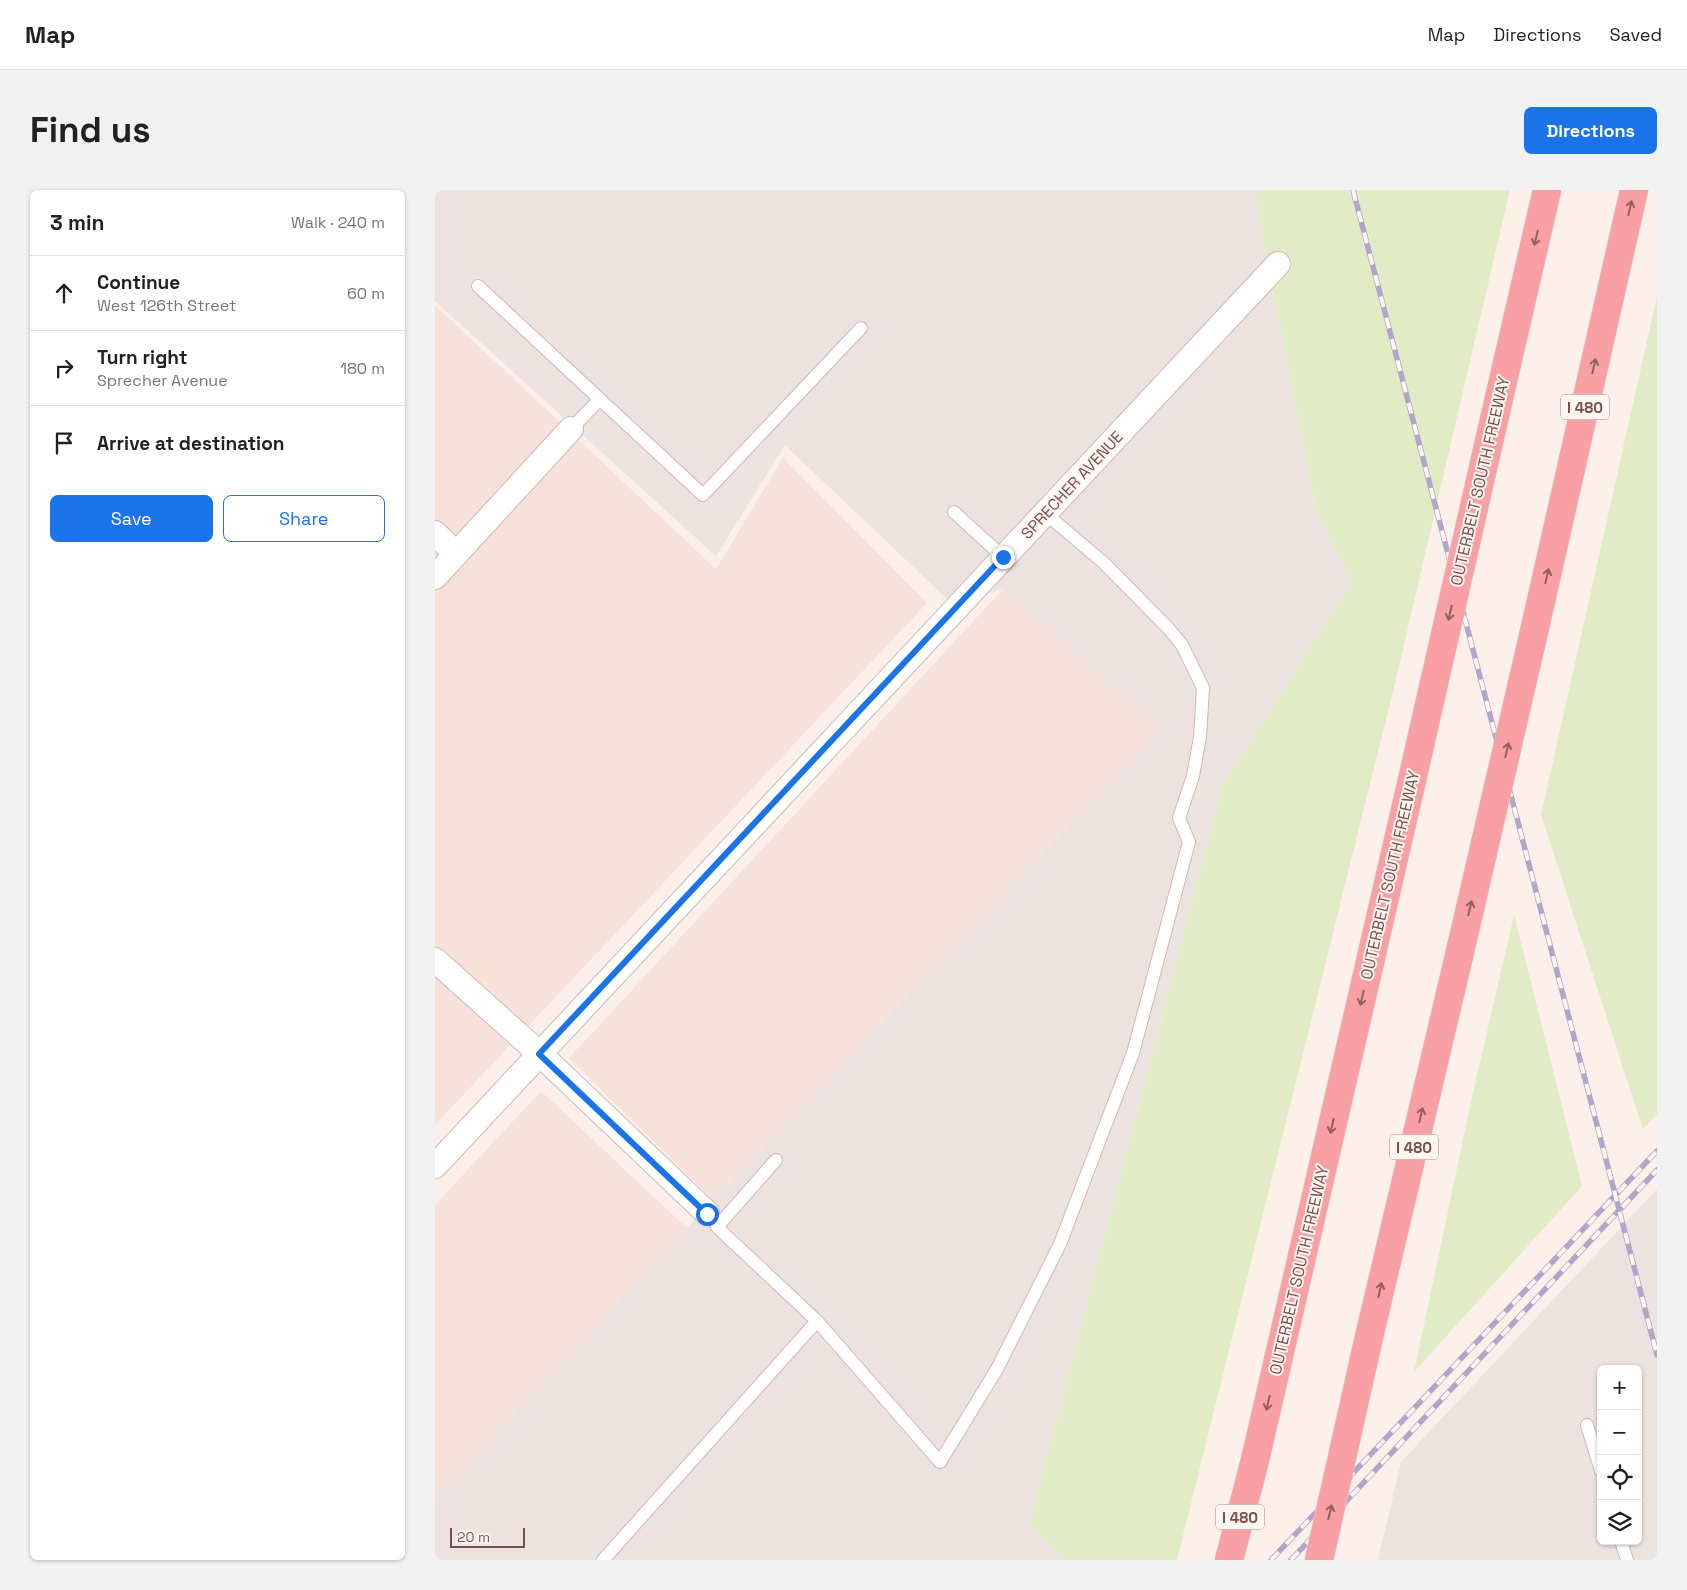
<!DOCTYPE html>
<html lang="en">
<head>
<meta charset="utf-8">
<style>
	body { margin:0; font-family:"Space Grotesk",sans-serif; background:#f2f2f2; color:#202124 }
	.controls { position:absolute; right:15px; bottom:15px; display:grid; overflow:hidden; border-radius:8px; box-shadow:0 1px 4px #0004 }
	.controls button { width:45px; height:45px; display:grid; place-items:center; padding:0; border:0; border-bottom:1px solid #e0e0e0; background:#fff; color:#202124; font:25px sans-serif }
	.scale { position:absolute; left:15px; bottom:12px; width:75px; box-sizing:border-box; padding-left:5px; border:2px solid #794f4c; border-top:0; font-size:14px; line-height:18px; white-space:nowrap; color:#794f4c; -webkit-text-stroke:4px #fff5f1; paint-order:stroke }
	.stop { position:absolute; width:15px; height:15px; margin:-11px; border:4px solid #1a73e8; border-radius:50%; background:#fff }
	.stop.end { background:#1a73e8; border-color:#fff; box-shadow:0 1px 5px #0008 }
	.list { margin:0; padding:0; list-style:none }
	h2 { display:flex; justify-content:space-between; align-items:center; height:65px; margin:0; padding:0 20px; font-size:21px }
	h2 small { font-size:16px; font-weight:400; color:#757577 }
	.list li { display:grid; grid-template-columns:32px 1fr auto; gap:15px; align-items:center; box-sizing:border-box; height:75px; padding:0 20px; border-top:1px solid #e0e0e0 }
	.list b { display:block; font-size:19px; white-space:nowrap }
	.list p { margin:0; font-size:16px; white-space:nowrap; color:#757577 }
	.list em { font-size:16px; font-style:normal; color:#757577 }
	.actions { display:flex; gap:10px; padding:15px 20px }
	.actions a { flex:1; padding:11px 0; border:1px solid #1a73e8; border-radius:8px; text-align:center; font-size:18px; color:#1a73e8 }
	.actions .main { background:#1a73e8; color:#fff }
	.icon { flex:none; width:28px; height:28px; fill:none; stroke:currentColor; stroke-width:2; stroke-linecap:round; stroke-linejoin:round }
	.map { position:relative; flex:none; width:1222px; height:1370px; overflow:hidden; border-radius:8px }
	header { display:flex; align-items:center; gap:30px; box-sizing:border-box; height:70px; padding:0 25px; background:#fff; border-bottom:1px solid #e0e0e0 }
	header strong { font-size:24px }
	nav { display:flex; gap:28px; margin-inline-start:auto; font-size:18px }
	.intro { display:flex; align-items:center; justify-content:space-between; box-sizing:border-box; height:120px; padding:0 30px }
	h1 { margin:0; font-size:35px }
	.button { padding:12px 22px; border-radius:8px; background:#1a73e8; color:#fff; font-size:18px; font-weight:700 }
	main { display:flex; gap:30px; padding:0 30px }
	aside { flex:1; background:#fff; border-radius:8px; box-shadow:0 1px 4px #0004 }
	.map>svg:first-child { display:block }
</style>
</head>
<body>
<header>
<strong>Map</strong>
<nav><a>Map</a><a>Directions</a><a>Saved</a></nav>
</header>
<div class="intro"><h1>Find us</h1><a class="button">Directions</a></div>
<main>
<aside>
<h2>3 min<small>Walk · 240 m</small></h2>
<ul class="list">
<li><svg class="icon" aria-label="ahead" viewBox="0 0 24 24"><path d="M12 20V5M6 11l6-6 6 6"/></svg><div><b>Continue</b><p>West 126th Street</p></div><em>60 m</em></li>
<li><svg class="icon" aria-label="right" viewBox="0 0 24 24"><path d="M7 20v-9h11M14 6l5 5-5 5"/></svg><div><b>Turn right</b><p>Sprecher Avenue</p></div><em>180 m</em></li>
<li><svg class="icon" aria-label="arrive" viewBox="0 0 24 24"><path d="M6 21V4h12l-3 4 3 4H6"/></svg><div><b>Arrive at destination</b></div></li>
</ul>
<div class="actions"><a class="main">Save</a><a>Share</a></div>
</aside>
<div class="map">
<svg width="1222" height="1370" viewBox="0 0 1222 1370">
	<rect width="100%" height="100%" fill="#fdf0ea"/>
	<path fill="#f7e2db" d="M0,115L281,379L348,268L492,413L0,935Z
		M568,399L725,539L278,1010L134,868Z
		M106,901L254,1040L0,1311V1015Z"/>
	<path fill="#ece2e0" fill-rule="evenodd" d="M0,0H819L882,325L917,392L788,594L594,1336L632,1370H0V1309L278,1010L725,539L568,400L512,409L350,255L281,366L0,111Z
		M1222,999V1370H943L966,1272ZM1166,1179H1203V1351H1166Z"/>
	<path fill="#e1ecc7" d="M819,0H1075L958,502L742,1370H632L594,1336L788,594L917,392L882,325Z
		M1222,106V924L1208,939L1106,625Z
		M1079,725L1147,996L979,1182L1037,907Z"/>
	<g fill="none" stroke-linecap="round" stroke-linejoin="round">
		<defs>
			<path id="service" d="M43,96L268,305L426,138
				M136,239L165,209
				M519,322L568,367
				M382,1131L505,1272L562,1179L625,1054L698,863L754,652L744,628L758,586L765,547L768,498L747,455L734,439L669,373L610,323
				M1152,1235L1166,1281
				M1186,1351L1192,1370
				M168,1370L382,1131L282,1037L341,970"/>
			<path id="minor" d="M0,343L21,364
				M0,387L136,239
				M0,770L105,864L272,1023
				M0,976L843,74"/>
			<path id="motorway" d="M1053,256L1112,0
				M1101,433L1199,0
				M934,1147L1024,766
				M794,1370L820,1270L977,590"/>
		</defs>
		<use href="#service" stroke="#d3b6b1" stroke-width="14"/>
		<use href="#minor" stroke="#d3b6b1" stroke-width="26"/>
		<use href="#motorway" stroke="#d9cecd" stroke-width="29"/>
		<use href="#service" stroke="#fff" stroke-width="12"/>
		<use href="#minor" stroke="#fff" stroke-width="24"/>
		<use href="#motorway" stroke="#f8a0a3" stroke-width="28"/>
		<defs>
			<path id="rail" d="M918,0L1222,1165
				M836,1370L1222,961
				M856,1370L1222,980"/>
		</defs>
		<use href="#rail" stroke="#afa6c9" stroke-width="5.5"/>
		<use href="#rail" stroke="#fff5f1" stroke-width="4" stroke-dasharray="11" stroke-linecap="butt"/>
		<defs>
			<path id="motorway-bridge" d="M977,590L1053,256
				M1024,766L1101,433
				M884,1370L934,1147"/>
		</defs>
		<use href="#motorway-bridge" stroke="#d9cecd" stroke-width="29" stroke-linecap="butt"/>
		<use href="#motorway-bridge" stroke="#f8a0a3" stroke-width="28"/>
	</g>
	<defs><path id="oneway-shaft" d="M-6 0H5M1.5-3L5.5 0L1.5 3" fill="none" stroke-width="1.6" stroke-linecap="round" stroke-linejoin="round" transform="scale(1.25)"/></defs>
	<g stroke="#925f5d">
		<use href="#oneway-shaft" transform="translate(1195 18) rotate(-77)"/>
		<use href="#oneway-shaft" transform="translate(1101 48) rotate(103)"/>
		<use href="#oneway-shaft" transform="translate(1159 176) rotate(-77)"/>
		<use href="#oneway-shaft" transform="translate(1112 386) rotate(-77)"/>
		<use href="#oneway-shaft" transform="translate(1015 423) rotate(103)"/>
		<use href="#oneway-shaft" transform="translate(1072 560) rotate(-77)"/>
		<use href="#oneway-shaft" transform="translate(1035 718) rotate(-77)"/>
		<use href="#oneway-shaft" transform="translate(927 808) rotate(103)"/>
		<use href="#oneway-shaft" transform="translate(986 925) rotate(-77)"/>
		<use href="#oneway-shaft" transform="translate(897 936) rotate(103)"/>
		<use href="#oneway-shaft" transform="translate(945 1100) rotate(-77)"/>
		<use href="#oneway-shaft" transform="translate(833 1213) rotate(103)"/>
		<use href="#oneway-shaft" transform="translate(895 1322) rotate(-77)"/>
	</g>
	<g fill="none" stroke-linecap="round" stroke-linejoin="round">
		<path stroke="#1a73e8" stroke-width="6" d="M272,1024L104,864L568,367"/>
	</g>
	<g text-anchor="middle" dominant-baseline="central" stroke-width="4" stroke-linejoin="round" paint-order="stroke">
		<g fill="#fff5f1" stroke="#a1817e" stroke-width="1">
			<rect x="1126" y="204.5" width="48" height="25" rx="4"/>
			<rect x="955" y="944.5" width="48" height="25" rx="4"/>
			<rect x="781" y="1314.5" width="48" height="25" rx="4"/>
		</g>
		<g font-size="15" font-weight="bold" fill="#794f4c">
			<text x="1150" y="217">I 480</text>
			<text x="979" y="957">I 480</text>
			<text x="805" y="1327">I 480</text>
		</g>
		<g font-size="16" fill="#794f4c" stroke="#fff5f1">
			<text transform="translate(1045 291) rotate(-77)">OUTERBELT SOUTH FREEWAY</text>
			<text transform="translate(637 295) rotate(-47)">SPRECHER AVENUE</text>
			<text transform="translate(955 685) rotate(-77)">OUTERBELT SOUTH FREEWAY</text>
			<text transform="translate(864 1080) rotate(-77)">OUTERBELT SOUTH FREEWAY</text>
		</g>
	</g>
</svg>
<div class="controls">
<button>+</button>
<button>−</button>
<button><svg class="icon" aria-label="locate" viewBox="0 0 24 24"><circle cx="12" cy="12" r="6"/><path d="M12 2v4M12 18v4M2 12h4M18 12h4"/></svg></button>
<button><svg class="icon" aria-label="layers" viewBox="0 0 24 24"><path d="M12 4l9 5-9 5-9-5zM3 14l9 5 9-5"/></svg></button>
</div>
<div class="scale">20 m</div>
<div class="stop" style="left:272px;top:1024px"></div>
<div class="stop end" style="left:568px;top:367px"></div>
</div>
</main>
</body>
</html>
